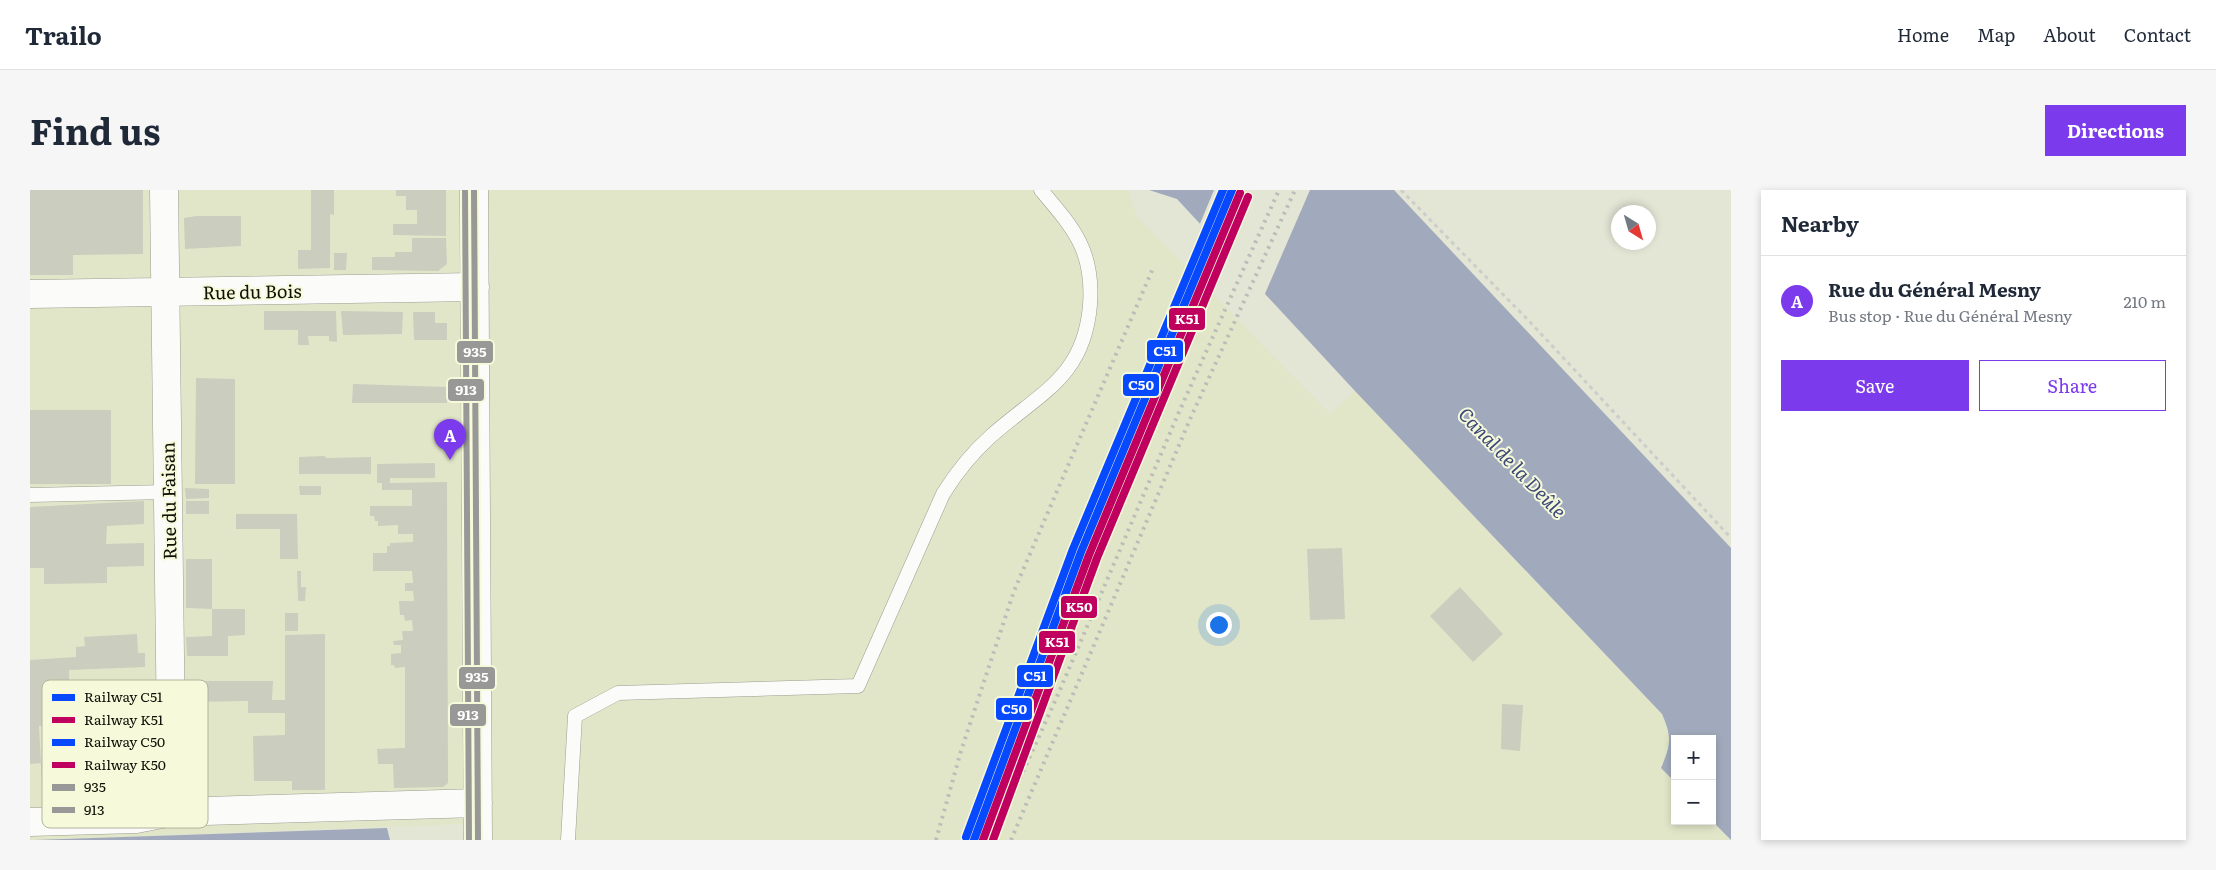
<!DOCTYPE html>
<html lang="en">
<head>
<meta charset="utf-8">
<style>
	body { margin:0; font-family:Literata,serif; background:#f6f6f7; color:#1f2937 }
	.controls { position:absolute; right:15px; bottom:15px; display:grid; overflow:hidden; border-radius:0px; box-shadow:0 2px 8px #0003 }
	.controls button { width:45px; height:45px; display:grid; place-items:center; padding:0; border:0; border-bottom:1px solid #e0e1e3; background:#fff; color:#1f2937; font:25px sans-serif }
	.compass { position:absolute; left:1581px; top:15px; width:45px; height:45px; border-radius:50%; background:#fff; box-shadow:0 2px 8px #0003; rotate:143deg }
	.you { position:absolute; left:1188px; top:434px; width:18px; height:18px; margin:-12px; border:4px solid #fff; border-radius:50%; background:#1a73e8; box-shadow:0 0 0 8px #1a73e833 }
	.badge { display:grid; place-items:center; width:32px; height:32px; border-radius:50%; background:#7c3aed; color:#fff; font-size:16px; font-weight:700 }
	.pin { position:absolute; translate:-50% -41px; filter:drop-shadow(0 1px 2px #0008) }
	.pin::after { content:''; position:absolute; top:26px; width:18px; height:15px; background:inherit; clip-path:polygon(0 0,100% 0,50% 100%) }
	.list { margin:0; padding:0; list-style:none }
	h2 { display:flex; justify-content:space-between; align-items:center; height:65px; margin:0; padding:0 20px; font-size:21px }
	h2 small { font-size:16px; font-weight:400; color:#747a83 }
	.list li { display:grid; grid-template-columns:32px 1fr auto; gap:15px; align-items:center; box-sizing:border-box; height:90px; padding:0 20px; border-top:1px solid #e0e1e3 }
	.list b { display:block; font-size:19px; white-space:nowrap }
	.list p { margin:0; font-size:16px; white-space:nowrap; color:#747a83 }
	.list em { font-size:16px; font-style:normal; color:#747a83 }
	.actions { display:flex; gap:10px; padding:15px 20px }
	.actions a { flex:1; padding:11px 0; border:1px solid #7c3aed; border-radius:0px; text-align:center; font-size:18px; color:#7c3aed }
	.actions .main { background:#7c3aed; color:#fff }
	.map { position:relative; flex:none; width:1701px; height:650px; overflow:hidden; border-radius:0px }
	header { display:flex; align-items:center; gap:30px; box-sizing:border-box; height:70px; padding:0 25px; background:#fff; border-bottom:1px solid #e0e1e3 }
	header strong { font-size:24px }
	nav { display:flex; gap:28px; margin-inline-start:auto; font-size:18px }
	.intro { display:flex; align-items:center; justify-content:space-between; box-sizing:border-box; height:120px; padding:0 30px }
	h1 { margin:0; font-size:35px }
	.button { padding:12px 22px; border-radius:0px; background:#7c3aed; color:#fff; font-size:18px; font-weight:700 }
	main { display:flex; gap:30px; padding:0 30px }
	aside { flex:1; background:#fff; border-radius:0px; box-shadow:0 2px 8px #0003 }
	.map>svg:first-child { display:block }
</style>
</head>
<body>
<header>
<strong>Trailo</strong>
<nav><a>Home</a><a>Map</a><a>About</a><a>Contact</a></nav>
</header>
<div class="intro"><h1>Find us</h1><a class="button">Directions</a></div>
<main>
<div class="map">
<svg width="1701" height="650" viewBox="0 0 1701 650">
	<rect width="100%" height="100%" fill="#e3e5d5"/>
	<path fill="#e2e6c9" d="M0,0H1098L1107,26L1300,224L1325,201L1632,524L1640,542V559L1631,578L1645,592V631H1682L1699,650H448L438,634L0,650Z"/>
	<path fill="#a1aabc" d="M1119,0H1364L1701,358V650L1682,631V549H1645V592L1631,578C1641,555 1642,547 1632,524L1325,201L1147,9Z
		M357,638L360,650H4Z"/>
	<path fill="#e3e5d5" d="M1184,0H1280L1234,106L1169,36Z"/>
	<path fill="#cbcdbe" d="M0,0H113V64L43,65V85H0Z
		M281,0H304V25L300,24V78L268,79V60H281Z
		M366,0H416V46L363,45V34H387V20H376V6H366Z
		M167,26H211V56L155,59L154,28Z
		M382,48H416L417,74L408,81L342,80V67H365V62H382Z
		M304,63H317L316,80H304Z
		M234,121H306L307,152L299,151V146H278L279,155H268V140H234Z
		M311,121L373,122L372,144L313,145Z
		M383,122H405V133H417V150H384Z
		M166,188L205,189V294H165Z
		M323,194L417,197V213H322Z
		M0,220H81V294H0Z
		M295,266L296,268L341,267V284H269V267Z
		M405,273V288H360V293L417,292L418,593L413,597L364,598L363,574H348L347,559L375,558V477L365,478L364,475H361V464L371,463V455H364L363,451L373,450L372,441H383L382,430L375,431L374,425H370L369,411H384L383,401H375V393H383L382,381H343V363H357V356H360V353L383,352V344H368V335L348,336V331H345L344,326H340V316H382V300H352V293H347V274Z
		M269,296H291V305H270Z
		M155,298L179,299V308L156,309Z
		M114,311V334L77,336L76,354L114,353V376L77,377V393L14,394V378H0V317Z
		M156,311H179V324H156Z
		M206,324H267L268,369H250V339H206Z
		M1312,358L1315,429L1280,430L1277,359Z
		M156,369H182V419L156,418Z
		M267,381H271V397H276L275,411H268Z
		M1430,397L1473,444L1443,472L1400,426Z
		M182,419H215V445L198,446V466H157L156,447L182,446Z
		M255,423H268V441H255Z
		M107,444L108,463H115V477L39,480L40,513L15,514V528L50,525L49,493L112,492L114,565L61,567L53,570V567L45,568L44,552L61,551L60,533L9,536L11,573L0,574V470L46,467V457L55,456L54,447Z
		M295,444V600H262V591H224L223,546L255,545V523H218V511L156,512L157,491H243L242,510H255V445Z
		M1472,514L1493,515L1490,561L1471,559Z
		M43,572V575H57L58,606L13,607L11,573Z"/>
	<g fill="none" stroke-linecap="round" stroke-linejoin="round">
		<defs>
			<path id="lane" d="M0,305L138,302
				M538,650L545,526L588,503L828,496L913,304C926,283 942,263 961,246C1009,203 1054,188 1060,115C1064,61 1044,39 1011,0"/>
			<path id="street" d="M134,0L142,622
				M444,0L448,650
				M0,104L445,97
				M0,632L106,629L142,622L448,613"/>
		</defs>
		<use href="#lane" stroke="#9c9c90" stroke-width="15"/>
		<use href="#street" stroke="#9c9c90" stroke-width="29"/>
		<path stroke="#cdcdc9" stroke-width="3" stroke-dasharray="4 4" stroke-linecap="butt" d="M1371,0L1500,132L1701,348"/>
		<use href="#lane" stroke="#fbfbf9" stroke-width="14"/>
		<use href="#street" stroke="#fbfbf9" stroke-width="28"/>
		<path stroke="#bcbcb8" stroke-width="4" stroke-dasharray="2.5 5" stroke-linecap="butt" d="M906,650L931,561L984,401L1124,76
			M962,650L1026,509L1149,222L1249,0
			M981,650L1161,227L1265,0"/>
		<defs>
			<path id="bus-1" d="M444,0L448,650"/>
			<path id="bus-2" d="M435,0L439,650"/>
		</defs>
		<use href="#bus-1" stroke="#f6fadb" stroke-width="10"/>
		<use href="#bus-2" stroke="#f6fadb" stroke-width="10"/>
		<use href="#bus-1" stroke="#989896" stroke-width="6"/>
		<use href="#bus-2" stroke="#989896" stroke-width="6"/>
		<defs>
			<path id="rail-1" d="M944,650L1051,362L1202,0"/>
			<path id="rail-2" d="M953,650L1059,365L1210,3"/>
			<path id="rail-3" d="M936,647L1043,359L1193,0"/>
			<path id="rail-4" d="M963,650L1067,368L1218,7"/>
		</defs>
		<use href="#rail-1" stroke="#f6fadb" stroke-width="11"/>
		<use href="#rail-2" stroke="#f6fadb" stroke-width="11"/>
		<use href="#rail-3" stroke="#f6fadb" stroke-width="11"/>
		<use href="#rail-4" stroke="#f6fadb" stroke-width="11"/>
		<use href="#rail-1" stroke="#0749ff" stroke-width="8"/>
		<use href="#rail-2" stroke="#bf005f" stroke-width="8"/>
		<use href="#rail-3" stroke="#0749ff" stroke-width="8"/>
		<use href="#rail-4" stroke="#bf005f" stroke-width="8"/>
	</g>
	<g text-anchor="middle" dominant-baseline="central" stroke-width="4" stroke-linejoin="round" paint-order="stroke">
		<g font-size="18" fill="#0f1006" stroke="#f6fadb">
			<text transform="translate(222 101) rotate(-1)">Rue du Bois</text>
			<text transform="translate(138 311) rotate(-91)">Rue du Faisan</text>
		</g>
		<g font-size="19" font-style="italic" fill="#3c4978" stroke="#f6fadb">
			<text transform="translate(1483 272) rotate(46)">Canal de la Deûle</text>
		</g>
	</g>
	<rect x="12" y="490" width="166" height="148" rx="8" fill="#f6fadb" stroke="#b1b49b" stroke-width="1"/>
	<rect x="22" y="504" width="23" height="7" fill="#0749ff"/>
	<rect x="22" y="527" width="23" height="6" fill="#bf005f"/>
	<rect x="22" y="549" width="23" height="7" fill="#0749ff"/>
	<rect x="22" y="572" width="23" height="6" fill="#bf005f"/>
	<rect x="22" y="594" width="23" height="7" fill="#989896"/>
	<rect x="22" y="617" width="23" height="6" fill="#989896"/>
	<g font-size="14" fill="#0f1006">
		<text x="54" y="512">Railway C51</text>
		<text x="54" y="535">Railway K51</text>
		<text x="54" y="557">Railway C50</text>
		<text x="54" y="580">Railway K50</text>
		<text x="54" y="602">935</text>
		<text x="54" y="625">913</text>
	</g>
	<g stroke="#f6fadb" stroke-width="2">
		<rect x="1138" y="117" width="38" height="24" rx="5" fill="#bf005f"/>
		<rect x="1116" y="149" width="38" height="24" rx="5" fill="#0749ff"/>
		<rect x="426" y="150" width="38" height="24" rx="5" fill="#989896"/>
		<rect x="1092" y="183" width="38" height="24" rx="5" fill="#0749ff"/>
		<rect x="417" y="188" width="38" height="24" rx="5" fill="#989896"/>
		<rect x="1030" y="405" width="38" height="24" rx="5" fill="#bf005f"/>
		<rect x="1008" y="440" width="38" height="24" rx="5" fill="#bf005f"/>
		<rect x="986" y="474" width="38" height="24" rx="5" fill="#0749ff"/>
		<rect x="428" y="476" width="38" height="24" rx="5" fill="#989896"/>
		<rect x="965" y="507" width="38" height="24" rx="5" fill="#0749ff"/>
		<rect x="419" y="513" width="38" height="24" rx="5" fill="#989896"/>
	</g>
	<g font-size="14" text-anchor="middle" font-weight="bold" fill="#fff">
		<text x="1157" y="134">K51</text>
		<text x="1135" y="166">C51</text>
		<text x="445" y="167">935</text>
		<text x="1111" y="200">C50</text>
		<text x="436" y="205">913</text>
		<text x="1049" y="422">K50</text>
		<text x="1027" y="457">K51</text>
		<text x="1005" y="491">C51</text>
		<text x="447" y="492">935</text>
		<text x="984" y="524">C50</text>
		<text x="438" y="530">913</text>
	</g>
</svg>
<div class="controls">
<button>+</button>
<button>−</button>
</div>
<svg class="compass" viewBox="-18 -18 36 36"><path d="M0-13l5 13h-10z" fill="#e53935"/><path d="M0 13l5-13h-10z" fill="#747a83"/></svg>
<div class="you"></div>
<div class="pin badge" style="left:420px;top:270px">A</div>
</div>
<aside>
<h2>Nearby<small></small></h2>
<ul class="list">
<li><span class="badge">A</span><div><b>Rue du Général Mesny</b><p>Bus stop · Rue du Général Mesny</p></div><em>210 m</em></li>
</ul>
<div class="actions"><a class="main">Save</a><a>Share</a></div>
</aside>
</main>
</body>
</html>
